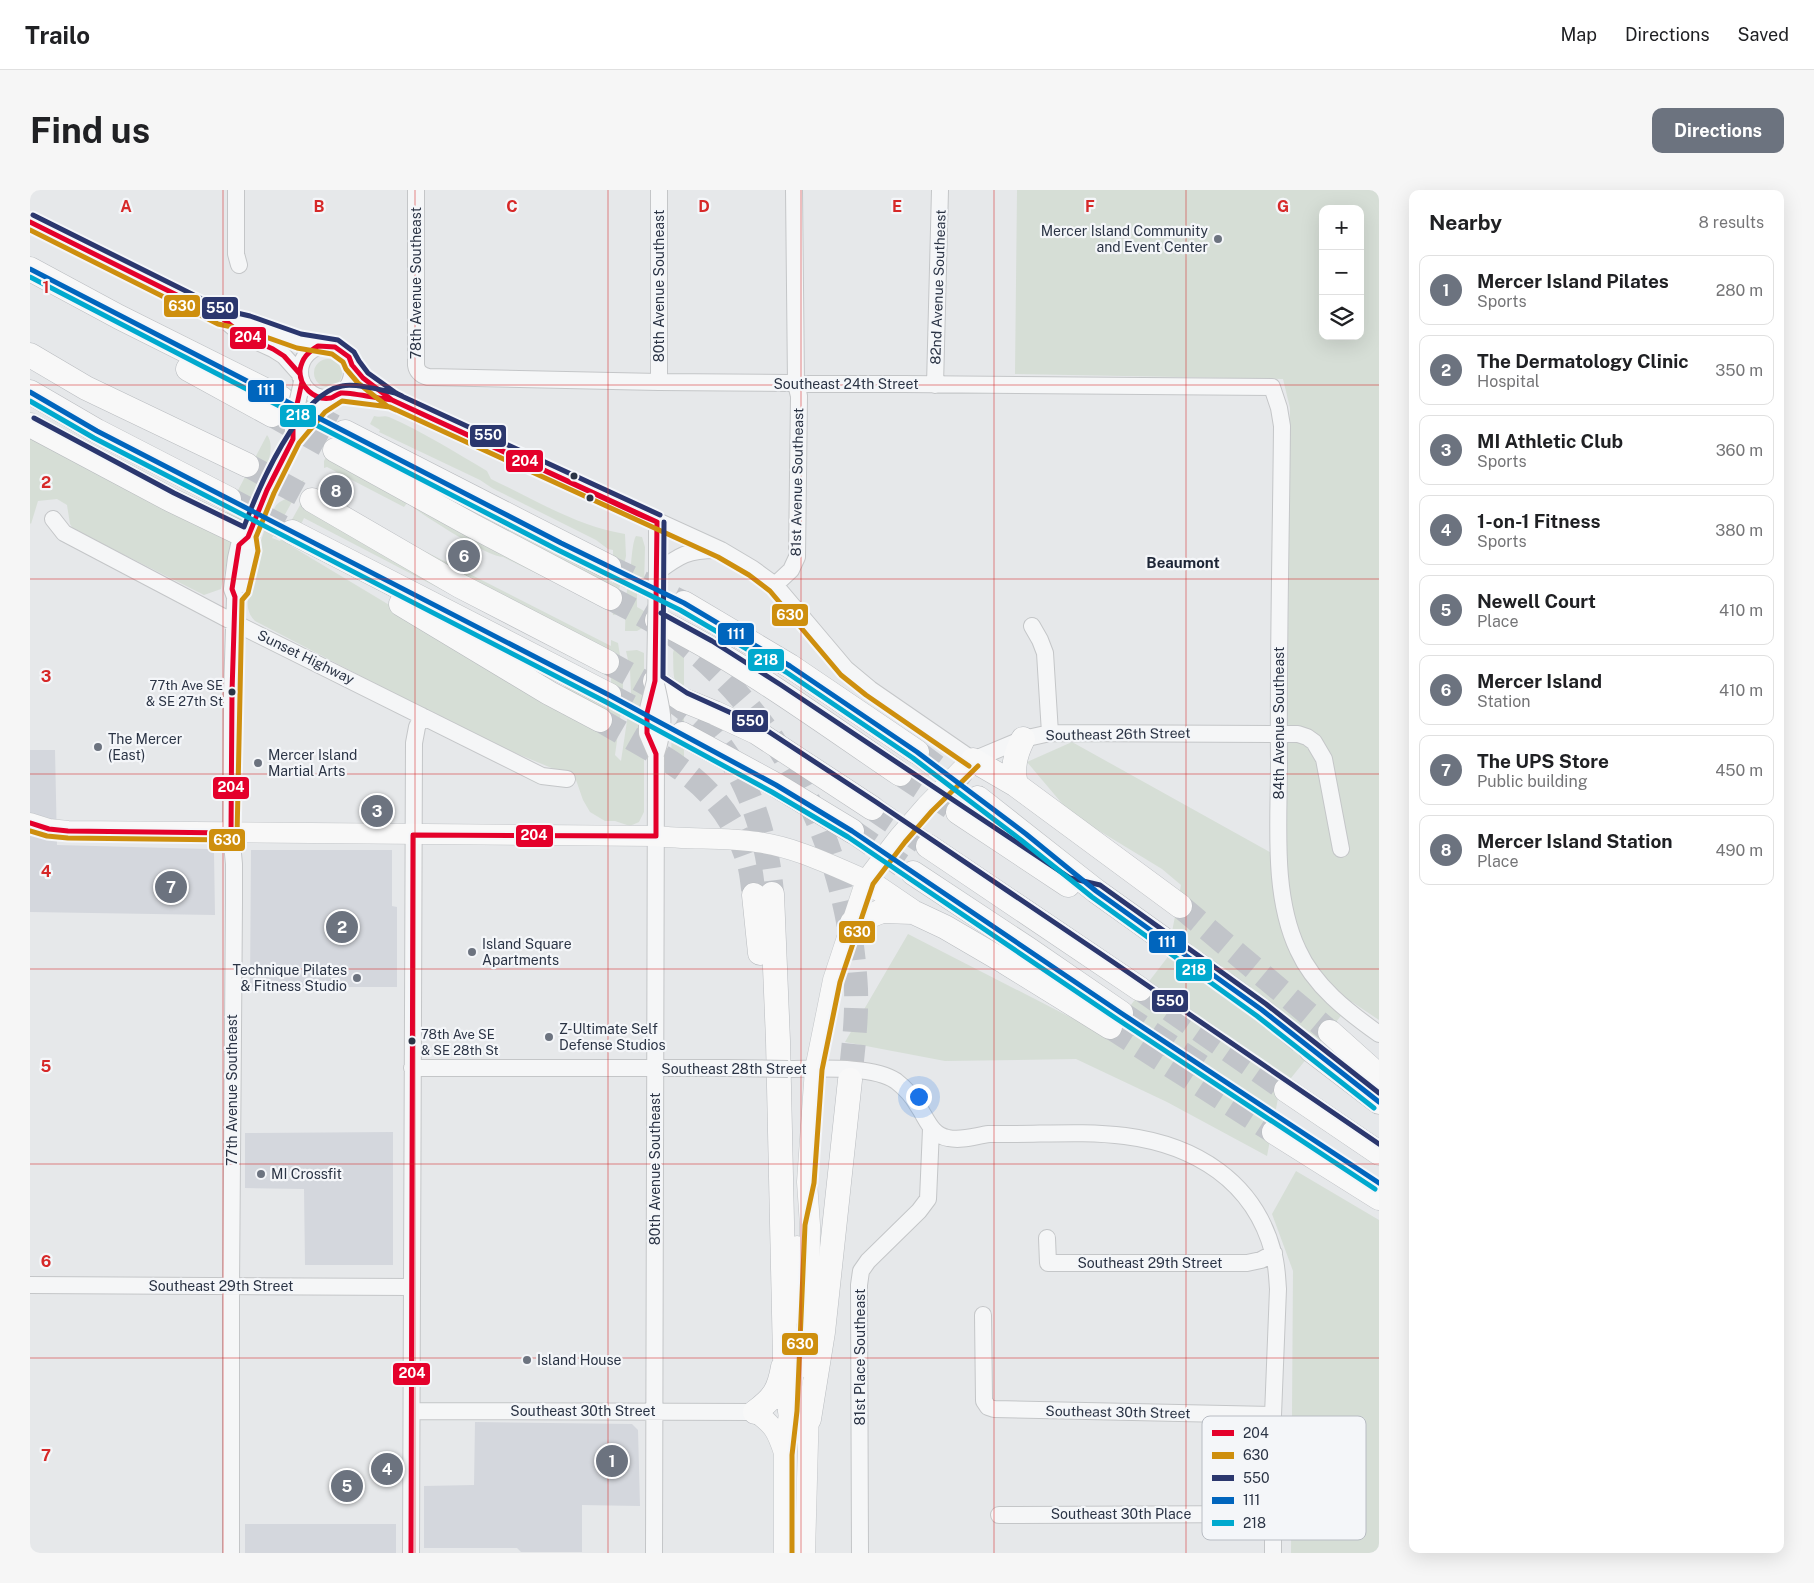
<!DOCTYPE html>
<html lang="en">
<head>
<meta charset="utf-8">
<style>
	body { margin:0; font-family:"Public Sans",sans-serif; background:#f6f6f6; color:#202124 }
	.controls { position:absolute; right:15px; top:15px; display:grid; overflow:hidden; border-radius:10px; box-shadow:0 5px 20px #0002 }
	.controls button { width:45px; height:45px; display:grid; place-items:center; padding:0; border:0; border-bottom:1px solid #e0e0e0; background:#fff; color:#202124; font:25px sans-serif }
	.you { position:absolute; left:888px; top:906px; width:18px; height:18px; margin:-12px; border:4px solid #fff; border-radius:50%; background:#1a73e8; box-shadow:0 0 0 8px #1a73e833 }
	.badge { display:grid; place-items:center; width:32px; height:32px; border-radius:50%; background:#6c737f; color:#fff; font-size:16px; font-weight:700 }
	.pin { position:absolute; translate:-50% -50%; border:2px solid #fff; box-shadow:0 1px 5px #0006 }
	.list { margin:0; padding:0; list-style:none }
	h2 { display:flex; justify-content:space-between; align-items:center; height:65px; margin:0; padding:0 20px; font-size:21px }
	h2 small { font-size:16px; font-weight:400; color:#757577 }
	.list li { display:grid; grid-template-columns:32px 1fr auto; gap:15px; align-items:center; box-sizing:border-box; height:70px; margin:0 10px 10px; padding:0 10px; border:1px solid #e0e0e0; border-radius:10px }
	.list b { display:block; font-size:19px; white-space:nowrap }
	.list p { margin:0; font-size:16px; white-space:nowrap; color:#757577 }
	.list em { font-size:16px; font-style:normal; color:#757577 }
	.icon { flex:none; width:28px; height:28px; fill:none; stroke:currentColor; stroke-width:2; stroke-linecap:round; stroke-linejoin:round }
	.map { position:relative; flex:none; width:1349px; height:1363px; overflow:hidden; border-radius:10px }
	header { display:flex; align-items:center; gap:30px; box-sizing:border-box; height:70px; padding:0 25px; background:#fff; border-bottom:1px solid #e0e0e0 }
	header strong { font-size:24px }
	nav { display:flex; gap:28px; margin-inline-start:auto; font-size:18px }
	.intro { display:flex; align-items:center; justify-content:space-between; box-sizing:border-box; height:120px; padding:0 30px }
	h1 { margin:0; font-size:35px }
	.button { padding:12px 22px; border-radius:10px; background:#6c737f; color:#fff; font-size:18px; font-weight:700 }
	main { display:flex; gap:30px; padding:0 30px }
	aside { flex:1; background:#fff; border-radius:10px; box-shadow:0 5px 20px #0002 }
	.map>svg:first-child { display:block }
</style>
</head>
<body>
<header>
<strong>Trailo</strong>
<nav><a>Map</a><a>Directions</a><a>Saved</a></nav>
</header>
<div class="intro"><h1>Find us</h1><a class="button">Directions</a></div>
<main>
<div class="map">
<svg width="1349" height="1363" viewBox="0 0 1349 1363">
	<rect width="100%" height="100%" fill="#e6e8ea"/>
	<path fill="#d4d7dd" d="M0,560H25L27,655L178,659L184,663L185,725L0,722Z
		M221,660H362V716L367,717V797H220Z
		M363,942V1075H275L274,999L215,998V943Z
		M445,1232L602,1234L608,1240L610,1316L552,1315V1362H491L487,1358H394V1296L444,1295Z
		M215,1334H366V1363H215Z"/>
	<path fill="#d6ded6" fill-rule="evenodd" d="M987,0H1349V830L1322,812L1249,903L1237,966L1137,912L1046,869L915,871L815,852L878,744L1077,846L1137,768L1151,695L1132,679L1040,623L997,572L1042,552L1256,671L1260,218L1253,189L985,184ZM1293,19H1330V146H1293Z
		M284 183a14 14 0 1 1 28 0a14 14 0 1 1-28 0Z
		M344,226C350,228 354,225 359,227C393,242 425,262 457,281L461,289C505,310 547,336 595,344L596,366L589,400L588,424L583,425L582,419L581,420L473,367C457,367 393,325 377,313L374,317L297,277L294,278V271L297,265L432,321L435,318L583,393V360L578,359L566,350L462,298L450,290L349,242L350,240L340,234Z
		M0,234L202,348L191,399L174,405L43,339L40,334L37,315L27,309L8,311L1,334L0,333Z
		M237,245C251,262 221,311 213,330L194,327Z
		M274,290L242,348L250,351L274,308L476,412L375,351L581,456V450L588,453L593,484V507L585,565L591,571L601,504L600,479L596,461L607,460L614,463V622L609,632L600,636L585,631H575L560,622L553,610L546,590L524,579L454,550L225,431C221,427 219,423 218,418C215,398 234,334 245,317C252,306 266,311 269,292ZM274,328L581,488L582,518L535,496L532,499L376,425L261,356Z
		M606,346L612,347L615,357L614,399L612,401L608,392L600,386C601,377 602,352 606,346Z
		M599,390L605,394L609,402L607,404V417L614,421V437L607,441H595L596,406Z
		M651,456H654V506C641,491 644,482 643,463L644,459Z
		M654,526V575L642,580C642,563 637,536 654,526Z
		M1266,981L1349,1030V1363H1261L1263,1081L1242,1024Z"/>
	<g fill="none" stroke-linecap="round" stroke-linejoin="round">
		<path stroke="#c1c4c9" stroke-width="24" stroke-dasharray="24 12" stroke-linecap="butt" d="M251,208L315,242
			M242,225L305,260
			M217,275L282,310
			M199,309L262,342
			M579,377L654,413
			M580,408C603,420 627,432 648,448C757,533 819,662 826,799C827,830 823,860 820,890
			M577,472C606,488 636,503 661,524C713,567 737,639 742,704
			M579,505L652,544
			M570,530C636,570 692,590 718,671C722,682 722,694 724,705
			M887,562L948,608
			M870,584L928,622
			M842,618L898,656
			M822,641L883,683
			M1150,716L1300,842
			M1136,751L1232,820L1281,860
			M1110,799L1256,900
			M1091,823L1171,876
			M1080,837L1244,942"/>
		<defs>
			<path id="minor" d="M206,0V64L209,75
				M386,0V175C387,182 391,185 398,187L629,192L1242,197L1249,218L1252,236C1251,348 1248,461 1249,573C1249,633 1242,705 1268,760C1284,796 1318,822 1349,844
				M629,0V192
				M0,32L191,127L212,145L243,159L254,166L270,184
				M195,128L218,133L269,151L294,155
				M270 182a26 26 0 1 1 52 0a26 26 0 1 1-52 0Z
				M322,175L333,188L362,210
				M905,195L910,0
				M311,203L362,210L691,360L723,379L745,395L816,479L840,499L943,570L993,549L1020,543L1268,544L1277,547L1284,552L1294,569L1311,659
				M23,329L34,343L203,432L512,586L537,589
				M627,332V382
				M627,382C650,365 658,360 686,360
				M212,394L221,359L218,347
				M745,395L761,380L767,367L769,206L766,194L764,0
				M1002,436L1010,450L1015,463L1020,543
				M382,878H696
				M758,879C786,879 843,875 866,891C875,898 883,907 888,916C897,929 901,945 918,948C932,951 945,946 959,944C965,944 972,944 978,944C1017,944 1057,941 1095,946C1165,955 1224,991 1243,1062C1247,1074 1247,1087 1248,1099L1243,1225V1363
				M1017,1048L1018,1073H1217L1231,1070L1244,1063
				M0,1095L382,1097
				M953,1125L954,1211L958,1217L964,1219L1243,1225
				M382,1221L725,1222
				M969,1325L1243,1324
				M201,1363V1096L204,712V674L201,643L202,502L205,407L202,399L206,368L209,355L218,347L220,340
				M381,1363L384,553L387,537L392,526
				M624,1363L626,564
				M830,1363L829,1095L831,1081L838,1071L889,1021L898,1009L901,939"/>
			<path id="major" d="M0,633L19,639L38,641L626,646C660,650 693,647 727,652C765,657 801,675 836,690
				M764,1124L767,1056
				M779,1179L780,1035L777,992L785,879L803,790L836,690L869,647L896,616L934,577L943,570
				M725,1222C744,1235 747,1242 754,1263
				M754,1363V1264L761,1206
				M775,1363L779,1215"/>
			<path id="highway" d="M0,79L89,127L251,208
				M0,165L56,198L217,275
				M158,179L242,225
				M0,202L67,241L199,309
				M0,235L141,310L218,347
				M315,242L579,377
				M305,260L443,336L580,408
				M282,310L430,396L577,472
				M262,342L579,505
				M654,413L760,476L887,562
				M371,414L519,503L570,530
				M627,430C712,472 790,530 870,584
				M625,491L653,510L685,523L726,542L842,618
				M652,544L746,595L822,641
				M943,570L986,595L1150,716
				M986,595C982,578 985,565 993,549
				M948,608L1066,701L1136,751
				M928,622L1038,695
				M898,656L1110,799
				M883,683L998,759L1091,823
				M836,690L883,722L915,737L975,772L1080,837
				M742,704L748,851L755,1168L760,1221
				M724,705L730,763
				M822,733L852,721L883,722
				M1300,842L1349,886
				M1281,860L1349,912
				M1256,900L1349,963
				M1244,942L1349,1008
				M725,1222C744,1208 749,1200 753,1177
				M779,1229L793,1142L820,890"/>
		</defs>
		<use href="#minor" stroke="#c4c6c8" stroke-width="18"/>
		<use href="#major" stroke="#c2c5c8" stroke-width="21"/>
		<use href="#highway" stroke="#b8bbbf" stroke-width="25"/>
		<use href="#minor" stroke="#f5f6f7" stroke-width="16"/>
		<use href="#major" stroke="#f8f8f8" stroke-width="20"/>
		<use href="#highway" stroke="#f8f8f8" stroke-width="24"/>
		<defs>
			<path id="minor-bridge" d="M263,249V232L272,192
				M221,338C241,291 261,240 301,208
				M626,494C633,524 636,534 626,564
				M626,564L617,543V523L625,491L627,382
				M696,878L758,879"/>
		</defs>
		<use href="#minor-bridge" stroke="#c4c6c8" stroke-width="18" stroke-linecap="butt"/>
		<use href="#minor-bridge" stroke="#f5f6f7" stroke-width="16"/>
		<defs>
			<path id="bus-1" d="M0,32L191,127L212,145L243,159L254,166L270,184L272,192L263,232V249L237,300L218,347L209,355L202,399L205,407L202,502L201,643L38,641L19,639L0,633
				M288,156L305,157L319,167L322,175L333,188L362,210C351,209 320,202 311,203C307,204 304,207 301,208C284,211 269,196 270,180C272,168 278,162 288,156Z
				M362,210L627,332L608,324Z
				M383,645L626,646
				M626,646V564L617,543V523L625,491L627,332
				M381,1363L383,645"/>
			<path id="bus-2" d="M0,40L188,134L216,140L267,158L302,164L313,172L316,179L328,193L357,216L366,220
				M0,641L17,646L38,648L201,650L207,647L212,410L218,403L228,361L226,347L244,303L269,253L295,222L312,211L360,217L688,367L719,385L740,401L811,485L836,505L939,576
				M762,1363V1265L767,1221L775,1035L784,993L792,880L810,792L843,694L875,652L902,621L948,576"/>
			<path id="bus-3" d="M3,25L194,120L220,126L271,144L308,150L324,162L329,171L338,183L366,203L372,206
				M4,228L144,303L214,337C228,299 268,204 312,196C326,193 351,200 365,203L630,325
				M634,332L633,487L657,503L730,536L846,612L1083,772L1349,954
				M631,423L682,451L751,495L1040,688L1070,695L1236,814L1349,903"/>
			<path id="bus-4" d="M0,79L531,353L654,413L760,476L887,562L996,644L1066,701L1232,820L1349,912
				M0,202L67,241L579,505L746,595L822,641L1091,823L1349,993"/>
			<path id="bus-5" d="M0,87L528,360L650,420L756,482L883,568L991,650L1062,707L1227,826L1344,918
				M0,211L64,248L576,512L742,602L818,647L1087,829L1345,999"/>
		</defs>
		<use href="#bus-1" stroke="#f4f6f9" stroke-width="9"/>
		<use href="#bus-2" stroke="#f4f6f9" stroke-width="9"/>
		<use href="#bus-3" stroke="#f4f6f9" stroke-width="9"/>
		<use href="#bus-4" stroke="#f4f6f9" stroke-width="9"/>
		<use href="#bus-5" stroke="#f4f6f9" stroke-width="9"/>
		<use href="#bus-1" stroke="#e4002b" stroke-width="5"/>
		<use href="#bus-2" stroke="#ce8f0e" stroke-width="5"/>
		<use href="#bus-3" stroke="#2b376e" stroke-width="5"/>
		<use href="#bus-4" stroke="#0065bd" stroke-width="5"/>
		<use href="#bus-5" stroke="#00a9ce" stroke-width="5"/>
	</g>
	<path fill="none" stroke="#d62828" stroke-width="1" stroke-opacity="0.55" d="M193,0V1363M385,0V1363M578,0V1363M771,0V1363M964,0V1363M1156,0V1363M0,195H1349M0,389H1349M0,584H1349M0,779H1349M0,974H1349M0,1168H1349"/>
	<g fill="#6c737f" stroke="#f4f6f9" stroke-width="2">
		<circle cx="1188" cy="49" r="5"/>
		<circle cx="68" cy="557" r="5"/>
		<circle cx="228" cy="573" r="5"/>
		<circle cx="442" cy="762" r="5"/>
		<circle cx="327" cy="788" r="5"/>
		<circle cx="519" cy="847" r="5"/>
		<circle cx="231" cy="984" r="5"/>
		<circle cx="497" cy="1170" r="5"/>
	</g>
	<g fill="#2b3445" stroke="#f4f6f9" stroke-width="2">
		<circle cx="544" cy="286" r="4.5"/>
		<circle cx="560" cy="308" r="4.5"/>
		<circle cx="202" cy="502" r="4.5"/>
		<circle cx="382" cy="851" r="4.5"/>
	</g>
	<g text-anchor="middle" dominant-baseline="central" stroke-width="4.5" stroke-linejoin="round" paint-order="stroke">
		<g font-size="13" fill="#2b3445" stroke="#f4f6f9" text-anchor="end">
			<text x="193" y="495">77th Ave SE<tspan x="193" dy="16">&amp; SE 27th St</tspan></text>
			<text x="391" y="844" text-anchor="start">78th Ave SE<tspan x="391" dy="16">&amp; SE 28th St</tspan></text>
		</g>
		<g font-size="14" fill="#2b3445" stroke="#f4f6f9" text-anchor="start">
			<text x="1178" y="41" text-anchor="end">Mercer Island Community<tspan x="1178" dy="16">and Event Center</tspan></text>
			<text x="78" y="549">The Mercer<tspan x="78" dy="16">(East)</tspan></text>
			<text x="238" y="565">Mercer Island<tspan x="238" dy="16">Martial Arts</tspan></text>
			<text x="452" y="754">Island Square<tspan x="452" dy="16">Apartments</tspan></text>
			<text x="317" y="780" text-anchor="end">Technique Pilates<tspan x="317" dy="16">&amp; Fitness Studio</tspan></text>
			<text x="529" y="839">Z-Ultimate Self<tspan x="529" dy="16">Defense Studios</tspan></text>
			<text x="241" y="984">MI Crossfit</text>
			<text x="507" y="1170">Island House</text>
		</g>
		<g font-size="14" fill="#2b3445" stroke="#f4f6f9">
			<text transform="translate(386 93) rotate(-90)">78th Avenue Southeast</text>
			<text transform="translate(629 96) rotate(-90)">80th Avenue Southeast</text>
			<text transform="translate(908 97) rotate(-88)">82nd Avenue Southeast</text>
			<text x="816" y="194">Southeast 24th Street</text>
			<text transform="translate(767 292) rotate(-89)">81st Avenue Southeast</text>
			<text transform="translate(276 467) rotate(26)">Sunset Highway</text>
			<text transform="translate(1249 533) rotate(-90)">84th Avenue Southeast</text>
			<text transform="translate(1088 544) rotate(-1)">Southeast 26th Street</text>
			<text x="704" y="879">Southeast 28th Street</text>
			<text transform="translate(202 900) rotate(-90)">77th Avenue Southeast</text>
			<text transform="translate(625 979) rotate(-90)">80th Avenue Southeast</text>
			<text x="1120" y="1073">Southeast 29th Street</text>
			<text x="191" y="1096">Southeast 29th Street</text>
			<text transform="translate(830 1167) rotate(-90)">81st Place Southeast</text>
			<text x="553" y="1221">Southeast 30th Street</text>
			<text transform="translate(1088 1222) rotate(1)">Southeast 30th Street</text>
			<text x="1091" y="1324">Southeast 30th Place</text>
		</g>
		<g font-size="15" font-weight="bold" fill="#1d2536" stroke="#f4f6f9">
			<text x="1153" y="372">Beaumont</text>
		</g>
	</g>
	<rect x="1172" y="1226" width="164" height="124" rx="8" fill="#f4f6f9" stroke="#b8bcc3" stroke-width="1"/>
	<rect x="1182" y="1240" width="22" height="6" fill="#e4002b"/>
	<rect x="1182" y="1262" width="22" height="7" fill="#ce8f0e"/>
	<rect x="1182" y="1285" width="22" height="6" fill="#2b376e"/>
	<rect x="1182" y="1307" width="22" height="7" fill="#0065bd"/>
	<rect x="1182" y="1330" width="22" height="6" fill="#00a9ce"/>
	<g font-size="14" fill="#2b3445">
		<text x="1213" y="1248">204</text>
		<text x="1213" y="1270">630</text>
		<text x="1213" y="1293">550</text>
		<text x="1213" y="1315">111</text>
		<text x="1213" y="1338">218</text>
	</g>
	<g font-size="16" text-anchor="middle" font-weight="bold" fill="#d62828" stroke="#f4f6f9" stroke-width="4.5" stroke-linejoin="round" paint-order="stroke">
		<text x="96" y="22">A</text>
		<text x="289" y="22">B</text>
		<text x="482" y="22">C</text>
		<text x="674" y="22">D</text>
		<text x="867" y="22">E</text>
		<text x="1060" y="22">F</text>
		<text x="1253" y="22">G</text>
		<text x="16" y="103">1</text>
		<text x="16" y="298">2</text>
		<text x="16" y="492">3</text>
		<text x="16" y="687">4</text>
		<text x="16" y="882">5</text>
		<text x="16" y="1077">6</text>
		<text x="16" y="1271">7</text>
	</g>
	<g stroke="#f4f6f9" stroke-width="2">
		<rect x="133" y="104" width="38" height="24" rx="5" fill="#ce8f0e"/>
		<rect x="171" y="106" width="38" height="24" rx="5" fill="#2b376e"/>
		<rect x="199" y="136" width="38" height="24" rx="5" fill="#e4002b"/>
		<rect x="217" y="189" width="38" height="24" rx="5" fill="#0065bd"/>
		<rect x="249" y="214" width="38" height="24" rx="5" fill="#00a9ce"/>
		<rect x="439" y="234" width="38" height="24" rx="5" fill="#2b376e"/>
		<rect x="475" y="259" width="39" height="24" rx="5" fill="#e4002b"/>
		<rect x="741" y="413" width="38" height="24" rx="5" fill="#ce8f0e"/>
		<rect x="687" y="432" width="38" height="24" rx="5" fill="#0065bd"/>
		<rect x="717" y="458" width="38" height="24" rx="5" fill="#00a9ce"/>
		<rect x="701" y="519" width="38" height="24" rx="5" fill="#2b376e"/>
		<rect x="182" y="586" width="38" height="24" rx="5" fill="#e4002b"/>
		<rect x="485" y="634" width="39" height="24" rx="5" fill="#e4002b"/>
		<rect x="178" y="638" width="38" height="24" rx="5" fill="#ce8f0e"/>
		<rect x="808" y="730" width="38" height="24" rx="5" fill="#ce8f0e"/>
		<rect x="1118" y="740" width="39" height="24" rx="5" fill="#0065bd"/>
		<rect x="1145" y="768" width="38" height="24" rx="5" fill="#00a9ce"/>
		<rect x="1121" y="799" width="38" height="24" rx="5" fill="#2b376e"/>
		<rect x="751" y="1142" width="38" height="24" rx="5" fill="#ce8f0e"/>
		<rect x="362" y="1172" width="39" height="24" rx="5" fill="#e4002b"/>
	</g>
	<g font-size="14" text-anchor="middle" font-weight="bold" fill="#fff">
		<text x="152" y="121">630</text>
		<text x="190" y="123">550</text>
		<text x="218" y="152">204</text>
		<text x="236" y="205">111</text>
		<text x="268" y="230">218</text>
		<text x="458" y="250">550</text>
		<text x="495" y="276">204</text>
		<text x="760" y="430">630</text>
		<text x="706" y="449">111</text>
		<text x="736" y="475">218</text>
		<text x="720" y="536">550</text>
		<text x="201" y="602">204</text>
		<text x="504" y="650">204</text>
		<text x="197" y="655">630</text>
		<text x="827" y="747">630</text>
		<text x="1137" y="757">111</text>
		<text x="1164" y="785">218</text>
		<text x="1140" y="816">550</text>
		<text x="770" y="1159">630</text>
		<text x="382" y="1188">204</text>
	</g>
</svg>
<div class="controls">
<button>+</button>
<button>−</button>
<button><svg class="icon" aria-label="layers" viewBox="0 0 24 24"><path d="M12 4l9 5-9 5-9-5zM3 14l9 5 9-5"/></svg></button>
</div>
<div class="you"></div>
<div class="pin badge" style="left:582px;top:1271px">1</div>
<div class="pin badge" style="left:312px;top:737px">2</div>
<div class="pin badge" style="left:347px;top:621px">3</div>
<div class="pin badge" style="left:357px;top:1279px">4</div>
<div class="pin badge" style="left:317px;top:1296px">5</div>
<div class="pin badge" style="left:434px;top:366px">6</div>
<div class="pin badge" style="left:141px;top:697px">7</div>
<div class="pin badge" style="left:306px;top:301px">8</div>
</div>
<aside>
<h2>Nearby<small>8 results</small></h2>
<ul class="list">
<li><span class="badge">1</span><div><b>Mercer Island Pilates</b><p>Sports</p></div><em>280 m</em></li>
<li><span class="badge">2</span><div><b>The Dermatology Clinic</b><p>Hospital</p></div><em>350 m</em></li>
<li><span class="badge">3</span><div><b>MI Athletic Club</b><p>Sports</p></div><em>360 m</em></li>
<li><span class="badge">4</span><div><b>1-on-1 Fitness</b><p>Sports</p></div><em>380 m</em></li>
<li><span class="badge">5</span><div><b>Newell Court</b><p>Place</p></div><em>410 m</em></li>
<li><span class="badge">6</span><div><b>Mercer Island</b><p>Station</p></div><em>410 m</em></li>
<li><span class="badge">7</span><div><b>The UPS Store</b><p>Public building</p></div><em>450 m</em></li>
<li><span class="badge">8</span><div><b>Mercer Island Station</b><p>Place</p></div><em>490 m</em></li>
</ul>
</aside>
</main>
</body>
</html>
